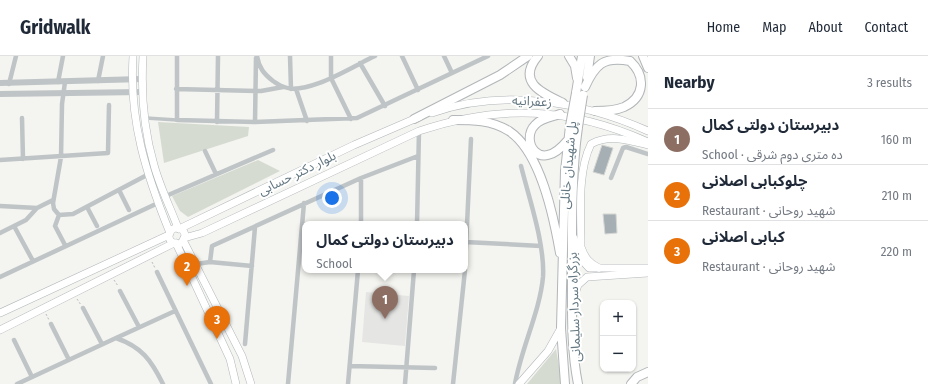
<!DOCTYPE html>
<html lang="en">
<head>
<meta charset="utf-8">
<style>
	body { margin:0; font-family:"Fira Sans Condensed","Noto Sans Arabic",sans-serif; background:#f6f6f7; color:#1f2937 }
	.controls { position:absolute; right:12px; bottom:12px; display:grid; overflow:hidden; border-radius:8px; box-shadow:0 1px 3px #0004 }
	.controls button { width:36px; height:36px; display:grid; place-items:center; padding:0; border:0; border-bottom:1px solid #e0e1e3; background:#fff; color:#1f2937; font:20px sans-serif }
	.you { position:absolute; left:332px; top:142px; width:14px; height:14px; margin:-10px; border:3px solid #fff; border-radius:50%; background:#1a73e8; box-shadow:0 0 0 6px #1a73e833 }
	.badge { display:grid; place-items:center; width:26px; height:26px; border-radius:50%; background:#e53b1f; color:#fff; font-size:13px; font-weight:700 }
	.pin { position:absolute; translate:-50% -33px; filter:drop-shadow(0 1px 2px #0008) }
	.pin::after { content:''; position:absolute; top:21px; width:14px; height:12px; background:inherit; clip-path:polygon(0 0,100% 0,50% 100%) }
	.popup { position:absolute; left:302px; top:165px; width:166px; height:52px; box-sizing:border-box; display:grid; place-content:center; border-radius:8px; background:#fff; filter:drop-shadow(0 1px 3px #0005); font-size:13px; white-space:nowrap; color:#747a83 }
	.popup b { font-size:15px; color:#1f2937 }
	.popup::after { content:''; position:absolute; left:50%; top:100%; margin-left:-8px; border:8px solid transparent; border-top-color:#fff }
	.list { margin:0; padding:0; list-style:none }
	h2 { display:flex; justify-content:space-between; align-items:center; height:52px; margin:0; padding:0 16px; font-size:17px }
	h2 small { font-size:13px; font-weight:400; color:#747a83 }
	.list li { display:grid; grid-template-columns:26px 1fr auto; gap:12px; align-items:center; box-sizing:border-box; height:56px; padding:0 16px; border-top:1px solid #e0e1e3 }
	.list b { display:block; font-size:15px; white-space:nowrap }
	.list p { margin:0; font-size:13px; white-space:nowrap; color:#747a83 }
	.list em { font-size:13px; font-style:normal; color:#747a83 }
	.map { position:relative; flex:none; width:648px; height:328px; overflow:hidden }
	header { display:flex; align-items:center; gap:24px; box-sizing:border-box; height:56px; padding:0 20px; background:#fff; border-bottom:1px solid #e0e1e3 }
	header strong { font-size:19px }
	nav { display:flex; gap:22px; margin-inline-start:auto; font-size:14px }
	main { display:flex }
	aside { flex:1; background:#fff }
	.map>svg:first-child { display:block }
</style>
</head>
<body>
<header>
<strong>Gridwalk</strong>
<nav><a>Home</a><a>Map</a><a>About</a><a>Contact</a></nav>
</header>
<main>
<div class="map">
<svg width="648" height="328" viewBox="0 0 648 328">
	<rect width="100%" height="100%" fill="#f4f4f0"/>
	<path fill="#e5e5e4" d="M366,236L409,240L405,290L362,286Z"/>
	<path fill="#d6dbd1" d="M158,66L249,71L248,80L164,107Z
		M258,104L280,115L188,161L180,155L172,140Z
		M556,293L562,328H527Z"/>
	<path fill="#a6b0b4" stroke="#d5d5d3" d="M602,89L613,92L604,119L593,116Z
		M603,158H616L617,177L605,178Z"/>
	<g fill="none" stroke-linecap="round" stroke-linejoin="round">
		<defs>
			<path id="secondary" d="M133,0C129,65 146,118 170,177
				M143,0C141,35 144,75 154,109C160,131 170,151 178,172
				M183,184L242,300L251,328
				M176,187L230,303L236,328
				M599,212C589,207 585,202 581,191C581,159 577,116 591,88C610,78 628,84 648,89
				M519,328L548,295L561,272"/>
			<path id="primary" d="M432,57C503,32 581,45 648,75
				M169 180a8 8 0 1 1 16 0a8 8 0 1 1-16 0Z
				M179,173L354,89L419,61
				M184,182L202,177L419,75C500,48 570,51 648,86
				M574,182L580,202L589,212H648
				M573,244L578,229L587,221L648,217
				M0,257L169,179
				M0,274L174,187"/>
			<path id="trunk" d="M538,0C516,26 542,37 563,47
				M569,0L575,10L577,22
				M643,0L648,12
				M587,21L590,0
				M585,31C595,9 603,0 630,5C646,20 645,41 624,51C615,55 605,55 595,55
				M576,37L582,0
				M560,58C552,61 541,62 535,69C520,84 539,119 567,85
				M414,63L500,19L528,0
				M453,64C473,64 491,64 509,75C541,96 554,162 560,197
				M578,71C571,121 572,171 572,221C572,257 571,293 578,328
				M565,328L561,272L565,115L570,70
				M631,328L637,321L648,316"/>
		</defs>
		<use href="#secondary" stroke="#b1b8bb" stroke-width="8"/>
		<use href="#primary" stroke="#b2b7ba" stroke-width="8"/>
		<use href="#trunk" stroke="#b2b6b9" stroke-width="10"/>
		<path stroke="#b9bcbe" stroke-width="1" stroke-dasharray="2 2" stroke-linecap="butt" d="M152,206L155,212
			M114,224L118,230
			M77,243L81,249
			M46,258L49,264"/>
		<path stroke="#bfc4c6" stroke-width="3.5" d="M146,62L177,64"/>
		<path stroke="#bfc4c6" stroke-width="4.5" d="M177,0V64L255,66L357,62L488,0
			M257,0C259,12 264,18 273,25C276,27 280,30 284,31C307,40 353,10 375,0
			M290,0L291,33
			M331,0V22L351,63
			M402,0L418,34
			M444,0L452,17
			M360,7L385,50
			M98,25L103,0
			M58,26L63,0
			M9,28L16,0
			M176,33L261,35L283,31
			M296,33L307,65
			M22,62L23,103
			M217,66L218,0
			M255,66L256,2
			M205,95L216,118
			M0,104L108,97L109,49
			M611,122L623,92L626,91L648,98
			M119,134L129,154
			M166,140L273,94
			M0,150L37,152
			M87,151L97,170
			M59,159L54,153L53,147L61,101L62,48L65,26
			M59,159L73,158L147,119
			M59,159L55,170L65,189
			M361,168V122
			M417,168L419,75
			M14,170L33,205
			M0,177L26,164L37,152L53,144
			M465,186L541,190
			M210,206L212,190L361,122L418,100
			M196,208L210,206L252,210
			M465,212L471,83
			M157,216L211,328
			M0,221L158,147
			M120,235L139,271
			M83,252L102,288
			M51,268L69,304
			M116,282L175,255
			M14,284L32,321
			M245,288L255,171
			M350,310L435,312
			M17,328L116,282C142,291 151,304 163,328
			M288,328L304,147
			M348,328L358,214
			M405,328L414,214
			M453,328L465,214
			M515,328C521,293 540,255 543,221C545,188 529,142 521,110"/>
		<path stroke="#bfc4c6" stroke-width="6" d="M0,27L142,23
			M0,38L142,36"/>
		<use href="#secondary" stroke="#fff" stroke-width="7"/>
		<use href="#primary" stroke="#fff" stroke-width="7"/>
		<use href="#trunk" stroke="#fff" stroke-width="8"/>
		<defs>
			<path id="trunk-bridge" d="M570,70L576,37
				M578,71L583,39"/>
		</defs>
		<use href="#trunk-bridge" stroke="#b2b6b9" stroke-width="10" stroke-linecap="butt"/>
		<use href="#trunk-bridge" stroke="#fff" stroke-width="8"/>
	</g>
	<g text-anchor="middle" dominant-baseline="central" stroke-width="4" stroke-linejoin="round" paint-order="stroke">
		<g font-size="13" fill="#637782" stroke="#fff">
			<text transform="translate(532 45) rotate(3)">زعفرانیه</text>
			<text transform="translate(568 109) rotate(-85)">پل شهیدان خانلی</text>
			<text transform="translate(297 117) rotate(-26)">بلوار دکتر حسابی</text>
			<text transform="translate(574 251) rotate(-92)">بزرگراه سردار سلیمانی</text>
		</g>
	</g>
</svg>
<div class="controls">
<button>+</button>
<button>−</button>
</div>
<div class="you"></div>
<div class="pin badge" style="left:385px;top:263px;background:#8d6e63">1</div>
<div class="popup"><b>دبیرستان دولتی کمال</b>School</div>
<div class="pin badge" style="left:187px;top:230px;background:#e8710a">2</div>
<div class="pin badge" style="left:217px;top:283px;background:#e8710a">3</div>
</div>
<aside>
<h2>Nearby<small>3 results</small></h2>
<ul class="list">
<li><span class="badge" style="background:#8d6e63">1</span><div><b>دبیرستان دولتی کمال</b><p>School · ده متری دوم شرقی</p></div><em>160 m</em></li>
<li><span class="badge" style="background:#e8710a">2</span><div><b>چلوکبابی اصلانی</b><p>Restaurant · شهید روحانی</p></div><em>210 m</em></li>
<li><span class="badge" style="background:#e8710a">3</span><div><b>کبابی اصلانی</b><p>Restaurant · شهید روحانی</p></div><em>220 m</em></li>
</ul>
</aside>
</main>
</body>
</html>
